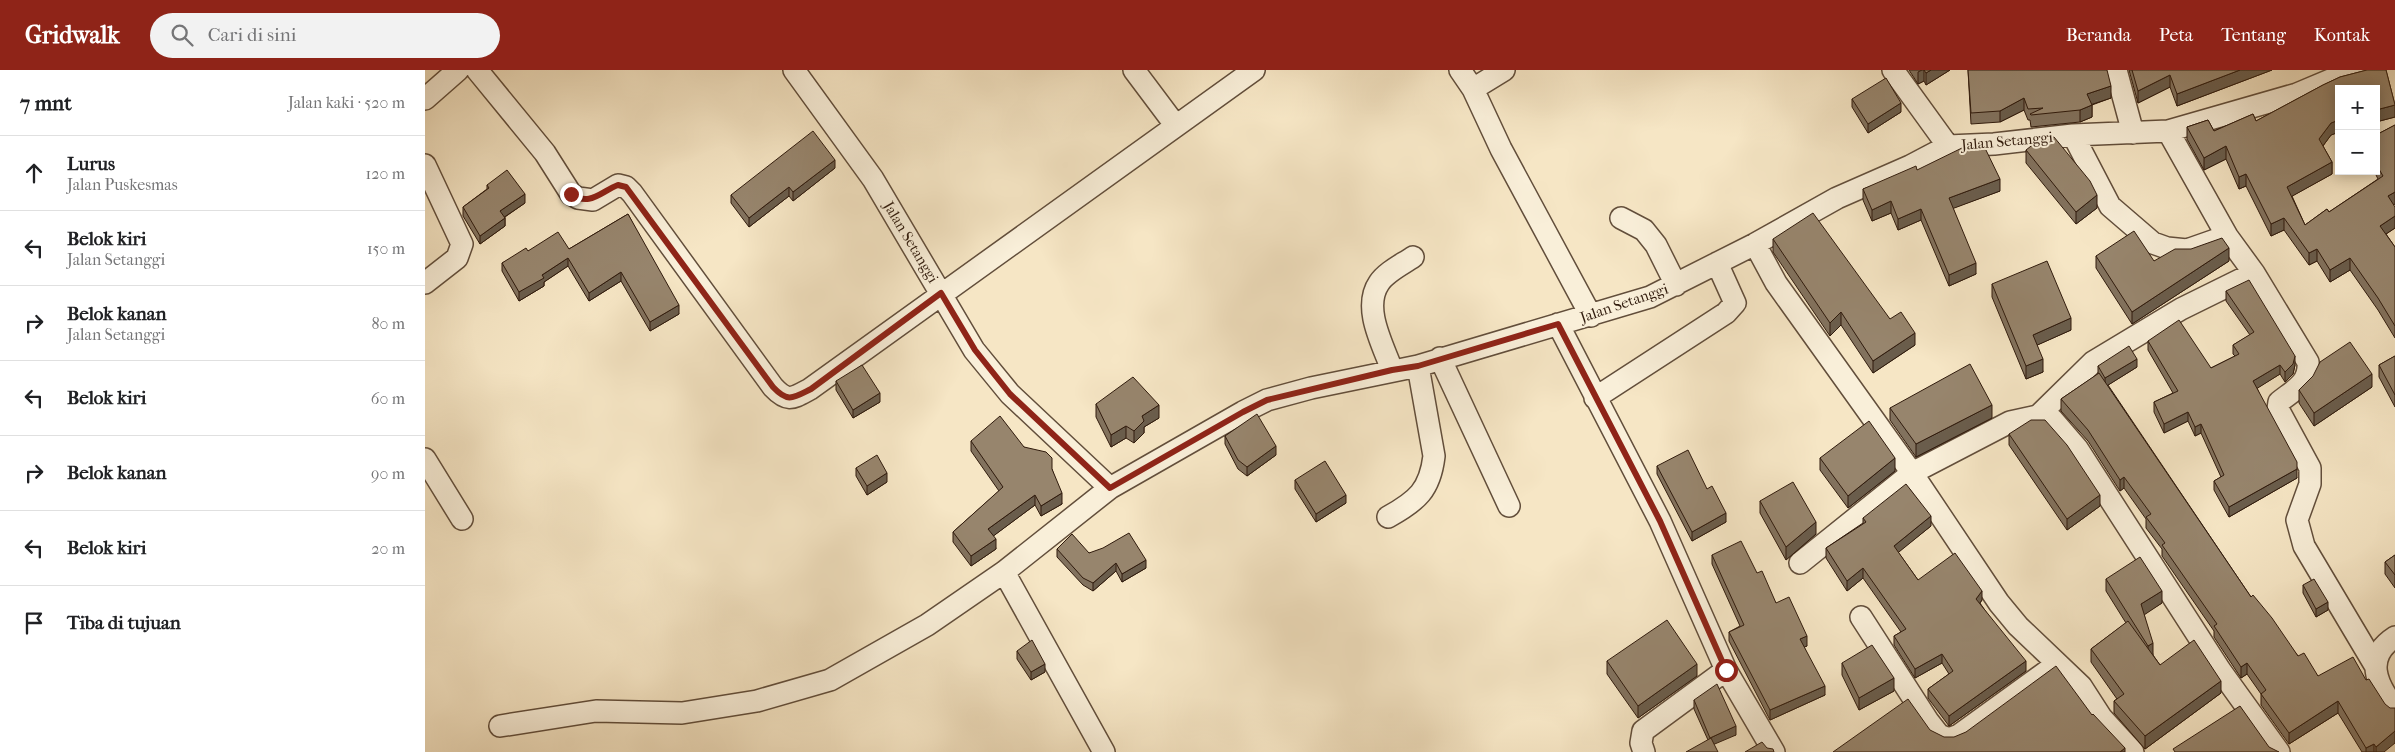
<!DOCTYPE html>
<html lang="id">
<head>
<meta charset="utf-8">
<style>
	body { margin:0; font-family:"IM FELL French Canon",serif; background:#f2f2f2; color:#202124 }
	.controls { position:absolute; right:15px; top:15px; display:grid; overflow:hidden; border-radius:0px; box-shadow:0 2px 12px #0003 }
	.controls button { width:45px; height:45px; display:grid; place-items:center; padding:0; border:0; border-bottom:1px solid #e0e0e0; background:#fff; color:#202124; font:25px sans-serif }
	.stop { position:absolute; width:15px; height:15px; margin:-11px; border:4px solid #8f2418; border-radius:50%; background:#fff }
	.stop.end { background:#8f2418; border-color:#fff; box-shadow:0 1px 5px #0008 }
	.list { margin:0; padding:0; list-style:none }
	h2 { display:flex; justify-content:space-between; align-items:center; height:65px; margin:0; padding:0 20px; font-size:21px }
	h2 small { font-size:16px; font-weight:400; color:#757577 }
	.list li { display:grid; grid-template-columns:32px 1fr auto; gap:15px; align-items:center; box-sizing:border-box; height:75px; padding:0 20px; border-top:1px solid #e0e0e0 }
	.list b { display:block; font-size:19px; white-space:nowrap }
	.list p { margin:0; font-size:16px; white-space:nowrap; color:#757577 }
	.list em { font-size:16px; font-style:normal; color:#757577 }
	.icon { flex:none; width:28px; height:28px; fill:none; stroke:currentColor; stroke-width:2; stroke-linecap:round; stroke-linejoin:round }
	.map { position:relative; flex:none; width:1970px; height:682px; overflow:hidden }
	header { display:flex; align-items:center; gap:30px; box-sizing:border-box; height:70px; padding:0 25px; background:#8f2418; color:#fff }
	header strong { font-size:24px }
	nav { display:flex; gap:28px; margin-inline-start:auto; font-size:18px }
	.search { width:350px; height:45px; background:#f2f2f2; display:flex; align-items:center; gap:12px; box-sizing:border-box; padding:0 18px; border-radius:28px; color:#757577; font-size:19px }
	main { display:flex }
	aside { flex:1; background:#fff }
	.map>svg:first-child { display:block }
</style>
</head>
<body>
<header>
<strong>Gridwalk</strong>
<div class="search"><svg class="icon" aria-label="search" viewBox="0 0 24 24"><circle cx="10" cy="10" r="6"/><path d="M15 15l6 6"/></svg>Cari di sini</div>
<nav><a>Beranda</a><a>Peta</a><a>Tentang</a><a>Kontak</a></nav>
</header>
<main>
<aside>
<h2>7 mnt<small>Jalan kaki · 520 m</small></h2>
<ul class="list">
<li><svg class="icon" aria-label="ahead" viewBox="0 0 24 24"><path d="M12 20V5M6 11l6-6 6 6"/></svg><div><b>Lurus</b><p>Jalan Puskesmas</p></div><em>120 m</em></li>
<li><svg class="icon" aria-label="left" viewBox="0 0 24 24"><path d="M17 20v-9H6M10 6l-5 5 5 5"/></svg><div><b>Belok kiri</b><p>Jalan Setanggi</p></div><em>150 m</em></li>
<li><svg class="icon" aria-label="right" viewBox="0 0 24 24"><path d="M7 20v-9h11M14 6l5 5-5 5"/></svg><div><b>Belok kanan</b><p>Jalan Setanggi</p></div><em>80 m</em></li>
<li><svg class="icon" aria-label="left" viewBox="0 0 24 24"><path d="M17 20v-9H6M10 6l-5 5 5 5"/></svg><div><b>Belok kiri</b></div><em>60 m</em></li>
<li><svg class="icon" aria-label="right" viewBox="0 0 24 24"><path d="M7 20v-9h11M14 6l5 5-5 5"/></svg><div><b>Belok kanan</b></div><em>90 m</em></li>
<li><svg class="icon" aria-label="left" viewBox="0 0 24 24"><path d="M17 20v-9H6M10 6l-5 5 5 5"/></svg><div><b>Belok kiri</b></div><em>20 m</em></li>
<li><svg class="icon" aria-label="arrive" viewBox="0 0 24 24"><path d="M6 21V4h12l-3 4 3 4H6"/></svg><div><b>Tiba di tujuan</b></div></li>
</ul>
</aside>
<div class="map">
<svg width="1970" height="682" viewBox="0 0 1970 682">
	<rect width="100%" height="100%" fill="#f6e6c5"/>
	<filter id="stains"><feTurbulence type="fractalNoise" baseFrequency=".004" numOctaves="4"/><feColorMatrix values="0 0 0 0 .2 0 0 0 0 .09 0 0 0 0 .02 0 0 0 .5 -.17"/></filter>
	<radialGradient id="worn" r=".72"><stop offset=".6" stop-color="#630" stop-opacity="0"/><stop offset="1" stop-color="#630" stop-opacity=".3"/></radialGradient>
	<g fill="none" stroke-linecap="round" stroke-linejoin="round">
		<defs>
			<path id="minor" d="M52,0L120,83L146,124L153,128L168,130L193,115L201,117L207,123L348,317C363,333 368,328 385,319L829,0
				M369,0L448,109L549,280L585,324L685,418
				M709,0L751,56
				M1035,0L1048,19L1076,79L1166,246
				M1468,0L1523,76
				M1691,0L1708,63
				M1048,19L1079,0
				M0,29L33,0
				M1743,61L1802,166L1829,203L1883,292C1885,313 1869,320 1854,332L1853,339L1885,398V414L1872,450L1879,476L1951,597
				M1648,65L1685,136L1728,173L1742,178L1762,180L1802,166
				M0,95L37,174L32,188L0,213
				M1196,148L1219,160L1231,175L1251,215
				M1330,174L1351,213L1487,403L1574,533L1593,556L1656,616L1676,647L1708,682
				M1133,254L1235,451L1301,600L1349,682
				M1015,288L1084,436
				M967,300C958,275 937,238 954,213C961,202 978,194 988,187
				M1170,328L1301,243L1310,233L1292,193
				M1613,346L1668,292L1756,239L1829,203
				M0,389L37,449
				M963,447C992,431 1005,420 1009,386L993,296
				M1375,493L1487,403L1585,352L1613,346L1627,349L1652,378L1795,600L1854,682
				M579,502L679,682
				M1436,547L1503,651L1514,665L1524,669L1534,665L1632,594
				M1970,567C1939,587 1951,614 1970,638
				M75,656L171,641L257,643L332,631L405,610L502,555L579,502L685,418L818,342L842,330L886,318L993,296L1225,227L1330,174L1412,128L1485,96L1523,76L1569,74L1648,65L1743,61L1872,24L1929,0
				M1219,682L1216,673L1218,661L1301,600"/>
		</defs>
		<use href="#minor" stroke="#624e3b" stroke-width="24"/>
		<use href="#minor" stroke="#f9efd9" stroke-width="21"/>
	</g>
	<path fill="#82725e" stroke="#301b0d" d="M1484,0H1525L1501,15L1499,11L1493,14Z
		M1543,0L1686,28L1667,35V47L1655,52L1606,57L1605,50H1603L1599,40L1575,52L1546,54Z
		M1704,0H1847L1752,36L1745,17L1713,33Z
		M1942,0H1961L1970,35V47L1951,52V19H1914V62L1906,65L1898,76L1907,92V104L1867,126L1880,155L1902,139L1904,142L1953,109L1949,101H1951V65L1970,55V134L1968,135L1970,137V158L1961,164L1970,177V268L1953,240L1925,200L1905,212L1892,191L1884,195L1859,160L1846,166L1821,116L1814,119L1801,89L1779,100L1762,69V57L1783,50L1789,61L1828,44L1831,51L1898,15L1915,7Z
		M1427,29L1476,42L1443,63L1427,37Z
		M1601,80L1672,138L1651,154L1601,93Z
		M410,98L368,131L364,126L324,157L306,133V125Z
		M1492,100L1575,121L1528,138L1551,204L1524,216L1496,150L1473,160L1466,143L1447,151L1438,130V119Z
		M62,115L100,133L80,147V156L55,174L38,146V137L62,119Z
		M203,144L254,244L225,261L196,211L164,231L143,196L119,212V216L94,231L77,201V193L103,181L144,179Z
		M1348,169L1465,249L1490,275L1448,303L1416,255L1405,266L1348,182Z
		M1671,186L1729,191H1804L1707,254L1671,198Z
		M1567,214L1646,260L1612,275L1618,302L1601,309L1567,227Z
		M1801,221L1870,295L1868,304L1860,312L1855,304L1832,318L1872,408L1804,447L1789,420V411L1796,407L1776,363L1770,366L1763,351L1739,363L1729,342V332L1748,323L1723,280V271L1786,298L1810,286L1808,284V275L1825,265L1801,231Z
		M1970,286V337L1954,307V295Z
		M1673,296L1712,297L1683,315L1826,527L1873,586L1893,606L1959,682H1937L1913,643L1864,674L1836,635V624L1822,604L1816,608L1789,567V561L1737,486V479L1721,458V449L1699,418L1695,421L1663,371L1636,341V329L1673,304Z
		M411,311L455,332L428,348L411,320Z
		M1947,317L1889,356L1874,333V320Z
		M671,334L734,348L719,357V363L709,373L701,368L686,377L671,347Z
		M1465,338L1567,348L1491,387L1465,350Z
		M1584,364L1675,436L1642,460L1584,375Z
		M800,366L851,385L822,406L813,399L800,374Z
		M546,371L599,377L627,399L637,434L616,446L610,435L568,466L571,479L546,496L528,472V462L574,421L546,381Z
		M1395,388L1470,401L1423,438L1395,400Z
		M1232,396L1282,419L1301,452L1267,471L1232,404Z
		M431,398L462,412L442,425L431,406Z
		M870,410L921,433L891,452L870,419Z
		M1335,431L1391,464L1361,490L1335,443Z
		M1438,448L1506,456L1473,482L1493,510L1557,530L1555,533L1601,601L1524,656L1503,628V619L1524,604L1517,593L1490,608L1469,575V566L1476,562L1438,508L1422,521L1401,488V478L1438,453Z
		M632,479L664,483L721,498L697,512L691,501L668,521L658,515L632,487Z
		M1287,485L1332,503L1351,533L1382,576L1379,577L1400,625L1345,650L1304,571V562L1315,556L1287,494Z
		M1970,485V518L1960,504V492Z
		M1681,509L1737,533L1719,544L1728,585L1735,595L1796,623L1720,679L1689,643V631L1692,629L1666,592V579L1701,553L1681,521Z
		M1878,515L1903,540L1891,547L1878,523Z
		M592,581L620,602L606,610L592,589Z
		M1182,591L1272,606L1213,648L1182,604Z
		M1417,593L1469,621L1434,640L1417,605Z
		M1269,630L1311,665L1283,670L1269,639Z"/>
	<path fill="#6a5d4c" stroke="#301b0d" d="M1497,0H1499V11L1493,14V2Z
		M1506,0H1525L1501,15V3Z
		M1815,0H1847L1752,36V24Z
		M1745,5V17L1713,33V21Z
		M1686,16V28L1662,36V24Z
		M1599,28V40L1575,52V41Z
		M1476,33V42L1443,63V54Z
		M1667,35V47L1655,52V40Z
		M1970,35V47L1951,52V40Z
		M1914,50V62L1906,65L1894,81V69L1906,53Z
		M1801,76V89L1779,100V88Z
		M410,90V98L368,131V122Z
		M1907,92V104L1862,129V117Z
		M1821,104V116L1814,119V107Z
		M1575,109V121L1524,140V128Z
		M364,117V126L324,157V148Z
		M1970,122V134L1963,138V126Z
		M100,124V133L75,150V141Z
		M1672,125V138L1651,154V142Z
		M1466,131V143L1447,151V140Z
		M1496,139V150L1473,160V149Z
		M1970,146V158L1955,168V156Z
		M80,148V156L55,174V166Z
		M1859,148V160L1846,166V154Z
		M1804,178V191L1707,254V242Z
		M1892,179V191L1884,195V183Z
		M143,188V196L119,212V216L94,231V222L117,205Z
		M1925,188V200L1905,212V200Z
		M1551,193V204L1524,216V205Z
		M196,202V211L164,231V223Z
		M254,235V244L225,261V252Z
		M1416,242V255L1405,266V253Z
		M1646,248V260L1608,277V265Z
		M1490,263V275L1448,303V291Z
		M1870,286V295L1868,304L1860,312V302Z
		M1618,289V302L1601,309V296Z
		M1712,289V297L1680,317V308Z
		M1855,295V304L1828,321V311Z
		M1947,304V317L1889,356V343Z
		M455,323V332L428,348V340Z
		M734,335V348L719,357V363L709,373V361L717,346Z
		M1567,335V348L1491,387V374Z
		M1763,342V351L1739,363V354Z
		M1776,354V363L1770,366V357Z
		M701,356V368L686,377V365Z
		M851,376V385L822,406V397Z
		M1470,388V401L1423,438V426Z
		M1872,399V408L1804,447V437Z
		M462,403V412L442,425V416Z
		M1699,407V418L1695,421V410Z
		M637,423V434L616,446V436Z
		M610,425V435L563,470V459Z
		M921,425V433L891,452V444Z
		M1675,425V436L1642,460V449Z
		M1301,443V452L1267,471V462Z
		M1506,446V456L1469,486V476Z
		M1391,452V464L1361,490V477Z
		M571,469V479L546,496V486Z
		M721,490V498L697,512V504Z
		M691,493V501L668,521V513Z
		M1438,498V508L1422,521V511Z
		M1557,521V530L1551,538V529Z
		M1737,521V533L1716,547V534Z
		M1903,532V540L1891,547V539Z
		M1382,566V576L1375,579V569Z
		M1728,573V586L1723,588V576Z
		M1517,584V593L1490,608V599Z
		M1601,591V601L1524,656V646Z
		M1822,593V604L1816,608V597Z
		M620,594V602L606,610V602Z
		M1272,594V606L1213,648V636Z
		M1469,608V621L1434,640V628Z
		M1796,611V623L1720,679V666Z
		M1400,616V625L1345,650V640Z
		M1913,631V643L1864,674V663Z
		M1311,656V665L1285,676V668Z
		M1970,661V673L1959,682H1951V677Z
		M1949,674V682H1941V678Z
		M1700,678V682H1695Z"/>
	<path fill="#97856d" stroke="#301b0d" d="M1499,0H1506L1501,3Z
		M1543,0H1682L1686,16L1662,24L1667,35L1655,40L1606,45L1605,44L1618,38L1603,39L1599,28L1575,41L1546,43Z
		M1707,0H1815L1752,24L1745,5L1713,21Z
		M1942,0H1961L1970,35L1951,40V19H1914V50L1906,53L1894,69L1907,92L1862,117L1880,155L1902,139L1904,142L1958,106L1951,94V65L1970,55V122L1963,126L1970,137V146L1955,156L1970,177V256L1953,228L1925,188L1905,200L1892,179L1884,183L1859,148L1846,154L1821,104L1814,107L1801,76L1779,88L1762,57L1783,50L1789,61L1828,44L1831,51L1898,15L1915,7Z
		M1461,8L1476,33L1443,54L1427,29Z
		M388,61L410,90L368,122L364,117L324,148L306,125Z
		M1629,67L1665,111L1672,125L1651,142L1601,80L1615,69Z
		M1541,76H1559L1575,109L1524,128L1551,193L1524,205L1496,139L1473,149L1466,131L1447,140L1438,119L1491,96L1492,100Z
		M82,100L100,124L75,141L80,148L55,166L38,137L64,118L62,115Z
		M1388,143L1465,249L1476,242L1490,263L1448,291L1416,242L1405,253L1348,169Z
		M203,144L254,235L225,252L196,202L164,223L143,188L117,205L119,208L94,222L77,193L101,178L103,181L133,162L144,179Z
		M1709,161L1729,191L1750,179H1766L1797,168L1804,178L1707,242L1671,186Z
		M1622,191L1646,248L1608,265L1618,289L1601,296L1567,214Z
		M1824,210L1870,286L1868,294L1860,302L1855,295L1828,311L1872,392V399L1804,437L1789,411L1799,405L1776,354L1770,357L1763,342L1739,354L1729,332L1753,321L1723,271L1754,250L1786,298L1814,284L1808,275L1829,262L1801,221Z
		M1925,272L1947,304L1889,343L1874,320L1888,306L1895,292Z
		M1704,276L1712,289L1680,308L1673,296Z
		M1970,286V325L1954,295Z
		M1545,294L1567,335L1491,374L1465,338Z
		M437,295L455,323L428,340L411,311Z
		M1674,303L1826,527L1828,525L1847,548L1873,586L1879,583L1893,606L1928,587L1941,610L1944,609L1960,634L1965,638H1970V661L1951,677L1949,674L1941,678L1913,631L1864,663L1836,624L1841,620L1822,593L1816,597L1789,556L1792,554L1737,475L1740,473L1721,447L1726,444L1699,407L1695,410L1663,360L1636,329Z
		M708,307L734,335L717,346L719,351L709,361L701,356L686,365L671,334Z
		M832,344L851,376L822,397L813,390L800,366Z
		M575,346L599,377L621,382L627,388V399L637,423L616,436L610,425L563,459L571,469L546,486L528,462L578,417L546,371Z
		M1606,350H1620L1642,375L1675,425L1642,449L1584,364Z
		M1444,351L1470,388L1423,426L1395,388Z
		M1263,380L1282,419L1287,416L1301,443L1267,462L1232,396Z
		M452,385L462,403L442,416L431,398Z
		M900,391L921,425L891,444L870,410Z
		M1368,412L1391,452L1361,477L1335,431Z
		M1481,414L1506,446L1469,476L1493,510L1530,483L1557,521L1551,529L1601,591L1524,646L1503,619L1528,601L1517,584L1490,599L1469,566L1481,559L1438,498L1422,511L1401,478L1441,452L1438,448Z
		M704,463L721,490L697,504L691,493L668,513L658,508L632,479L647,464L664,483L678,478Z
		M1316,471L1332,503L1337,501L1351,533L1364,527L1382,566L1375,569L1400,616L1345,640L1304,562L1319,555L1287,485Z
		M1970,485V505L1960,492Z
		M1715,487L1737,521L1716,534L1728,573L1723,576L1681,509Z
		M1889,509L1903,532L1891,539L1878,515Z
		M1242,550L1272,594L1213,636L1182,591Z
		M1703,551L1735,595L1769,570L1796,611L1720,666L1689,631L1699,624L1666,579Z
		M607,570L620,594L606,602L592,581Z
		M1447,575L1469,608L1434,628L1417,593Z
		M1631,596L1667,645L1668,644L1700,678L1695,682H1408L1483,629L1505,660L1519,667H1529L1541,662Z
		M1292,614L1311,656L1285,668L1269,630Z
		M1815,636L1844,677L1854,682H1750L1748,679Z
		M1286,668L1293,682H1261Z
		M1337,672L1342,678L1348,679L1349,682H1320Z"/>
	<g fill="none" stroke-linecap="round" stroke-linejoin="round">
		<path stroke="#8f2418" stroke-width="6" d="M146,124C165,137 175,122 193,115L201,117L348,317C363,333 368,328 386,319L516,223L550,280L585,324L685,418L818,342L842,330L967,300L993,296L1133,254L1235,451L1301,600"/>
	</g>
	<g text-anchor="middle" dominant-baseline="central" stroke-width="4" stroke-linejoin="round" paint-order="stroke">
		<g font-size="15" fill="#301b0d" stroke="#f9efd9">
			<text transform="translate(1582 71) rotate(-5)">Jalan Setanggi</text>
			<text transform="translate(486 172) rotate(59)">Jalan Setanggi</text>
			<text transform="translate(1199 233) rotate(-19)">Jalan Setanggi</text>
		</g>
	</g>
	<rect width="100%" height="100%" filter="url(#stains)"/>
	<rect width="100%" height="100%" fill="url(#worn)"/>
</svg>
<div class="controls">
<button>+</button>
<button>−</button>
</div>
<div class="stop" style="left:1301px;top:600px"></div>
<div class="stop end" style="left:146px;top:124px"></div>
</div>
</main>
</body>
</html>
